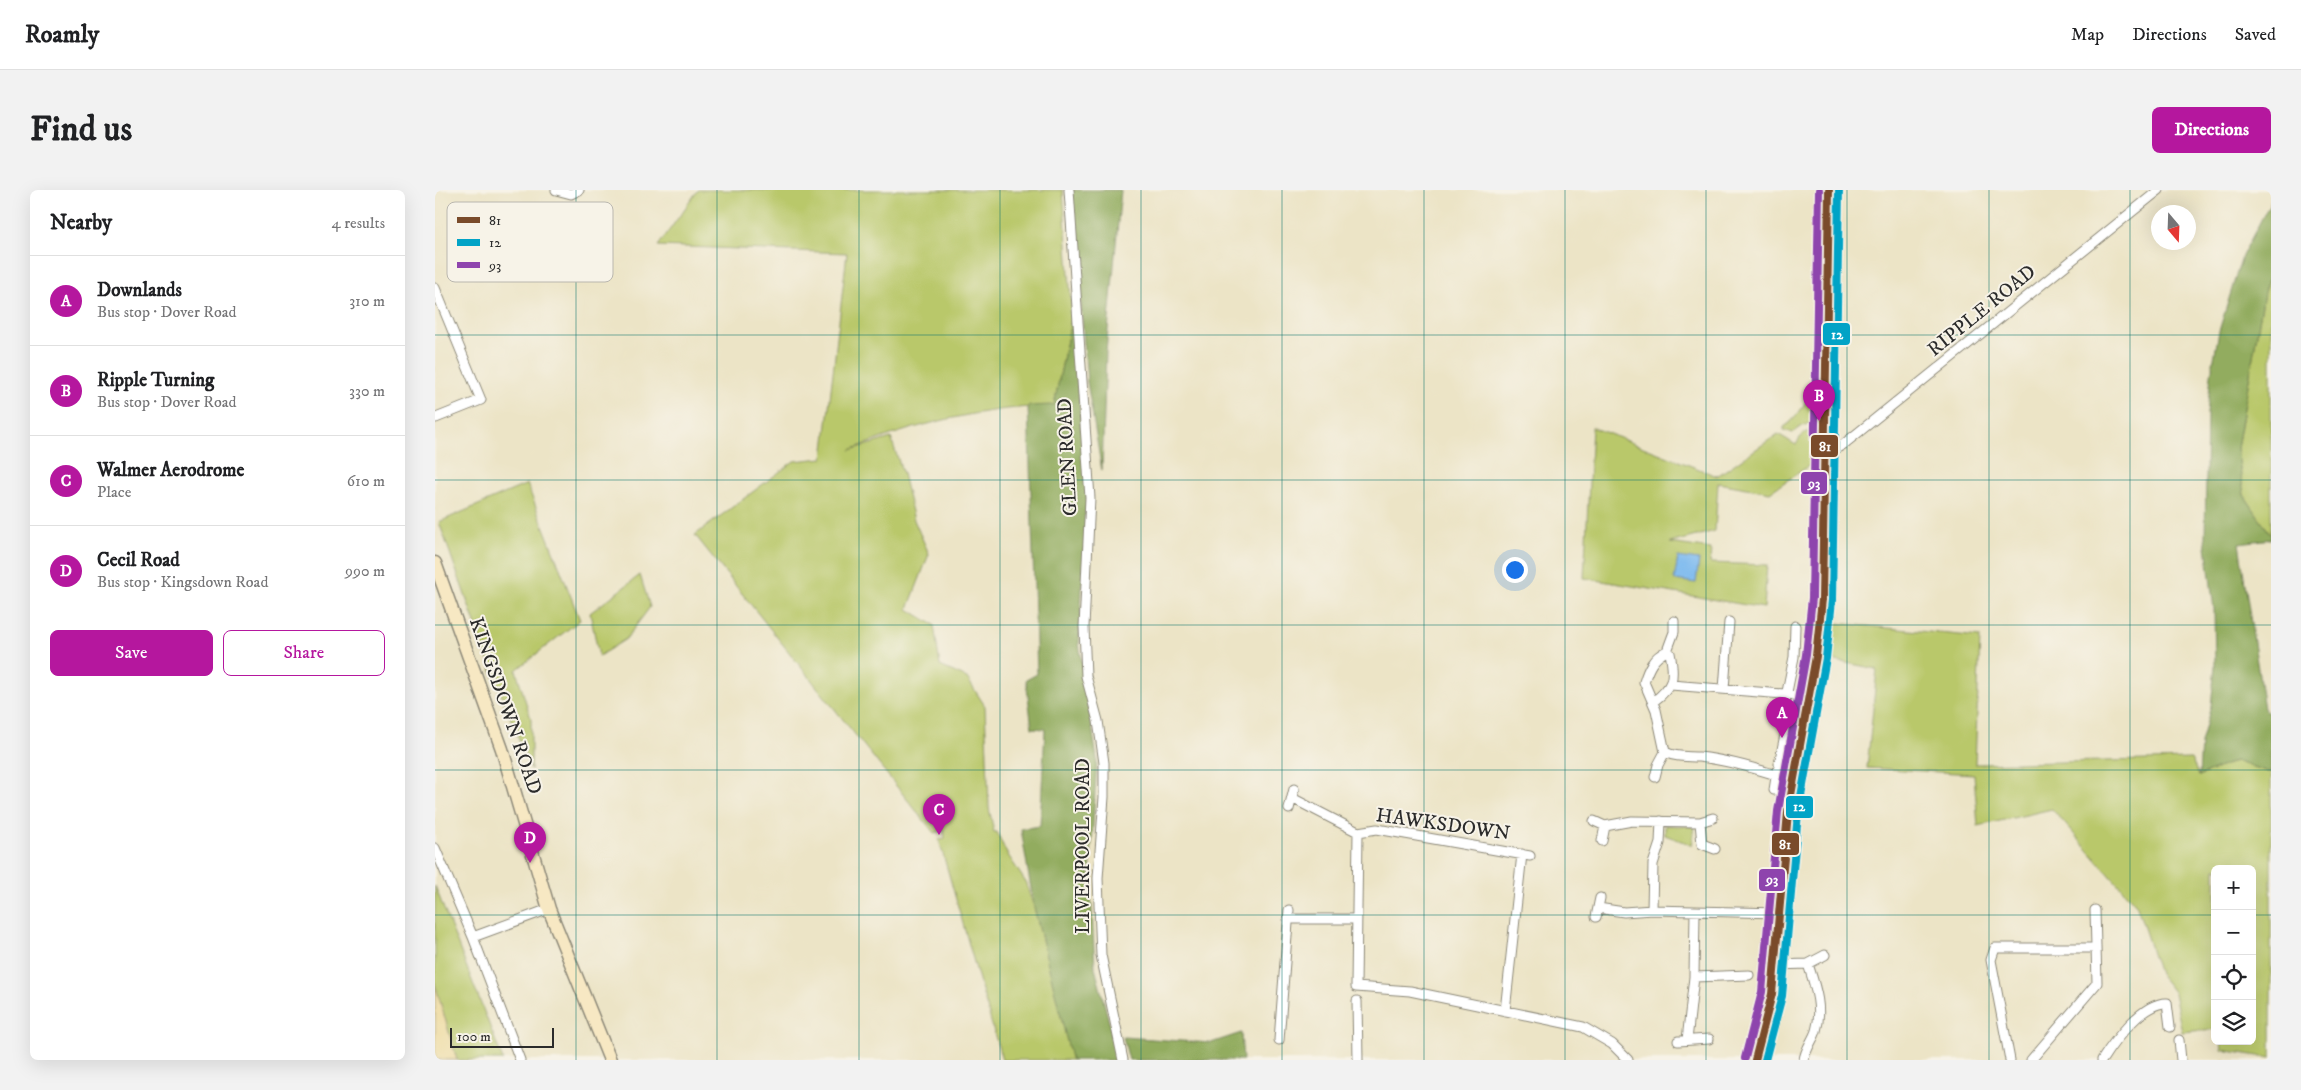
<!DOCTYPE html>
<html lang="en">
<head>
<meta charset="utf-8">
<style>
	body { margin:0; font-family:"IM FELL DW Pica",serif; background:#f2f2f2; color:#202124 }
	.controls { position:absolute; right:15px; bottom:15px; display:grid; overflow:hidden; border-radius:8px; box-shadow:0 5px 20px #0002 }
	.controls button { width:45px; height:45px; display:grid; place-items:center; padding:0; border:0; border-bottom:1px solid #e0e0e0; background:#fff; color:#202124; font:25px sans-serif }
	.compass { position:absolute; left:1716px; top:15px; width:45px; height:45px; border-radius:50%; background:#fff; box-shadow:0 5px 20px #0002; rotate:161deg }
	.scale { position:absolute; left:15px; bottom:12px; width:104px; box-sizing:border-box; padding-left:5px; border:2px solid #2b2b2b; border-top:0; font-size:14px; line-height:18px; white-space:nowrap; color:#2b2b2b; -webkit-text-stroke:4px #f7f3e8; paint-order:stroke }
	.you { position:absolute; left:1079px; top:379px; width:18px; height:18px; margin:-12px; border:4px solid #fff; border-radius:50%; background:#1a73e8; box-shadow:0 0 0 8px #1a73e833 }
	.badge { display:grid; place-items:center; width:32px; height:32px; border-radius:50%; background:#b5179e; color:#fff; font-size:16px; font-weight:700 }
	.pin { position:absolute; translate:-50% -41px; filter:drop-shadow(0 1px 2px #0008) }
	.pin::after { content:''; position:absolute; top:26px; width:18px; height:15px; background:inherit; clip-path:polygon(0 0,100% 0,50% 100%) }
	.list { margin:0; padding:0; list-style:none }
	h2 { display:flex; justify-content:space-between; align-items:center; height:65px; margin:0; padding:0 20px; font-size:21px }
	h2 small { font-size:16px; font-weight:400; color:#757577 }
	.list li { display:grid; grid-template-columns:32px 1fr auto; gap:15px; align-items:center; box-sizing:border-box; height:90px; padding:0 20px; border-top:1px solid #e0e0e0 }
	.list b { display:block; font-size:19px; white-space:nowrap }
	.list p { margin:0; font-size:16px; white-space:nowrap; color:#757577 }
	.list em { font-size:16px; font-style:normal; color:#757577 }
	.actions { display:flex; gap:10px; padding:15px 20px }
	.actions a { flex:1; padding:11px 0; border:1px solid #b5179e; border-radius:8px; text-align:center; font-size:18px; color:#b5179e }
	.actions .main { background:#b5179e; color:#fff }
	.icon { flex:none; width:28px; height:28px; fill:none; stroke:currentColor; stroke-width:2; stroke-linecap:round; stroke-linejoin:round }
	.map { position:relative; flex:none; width:1836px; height:870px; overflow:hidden; border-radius:8px }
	header { display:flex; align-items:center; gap:30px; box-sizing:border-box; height:70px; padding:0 25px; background:#fff; border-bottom:1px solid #e0e0e0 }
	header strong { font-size:24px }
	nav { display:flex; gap:28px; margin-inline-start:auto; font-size:18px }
	.intro { display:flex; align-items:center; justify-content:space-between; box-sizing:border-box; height:120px; padding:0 30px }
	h1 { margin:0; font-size:35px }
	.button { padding:12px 22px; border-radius:8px; background:#b5179e; color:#fff; font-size:18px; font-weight:700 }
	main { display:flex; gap:30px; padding:0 30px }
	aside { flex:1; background:#fff; border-radius:8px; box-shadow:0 5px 20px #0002 }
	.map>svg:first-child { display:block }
</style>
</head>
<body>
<header>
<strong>Roamly</strong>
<nav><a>Map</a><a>Directions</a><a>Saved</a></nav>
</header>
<div class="intro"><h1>Find us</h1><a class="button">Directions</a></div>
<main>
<aside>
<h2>Nearby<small>4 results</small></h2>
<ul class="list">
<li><span class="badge">A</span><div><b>Downlands</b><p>Bus stop · Dover Road</p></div><em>310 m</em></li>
<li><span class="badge">B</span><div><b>Ripple Turning</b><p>Bus stop · Dover Road</p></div><em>330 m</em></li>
<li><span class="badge">C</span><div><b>Walmer Aerodrome</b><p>Place</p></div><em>610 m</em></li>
<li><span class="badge">D</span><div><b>Cecil Road</b><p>Bus stop · Kingsdown Road</p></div><em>990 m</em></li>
</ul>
<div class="actions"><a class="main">Save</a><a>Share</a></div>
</aside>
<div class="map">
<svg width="1836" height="870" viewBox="0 0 1836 870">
	<rect width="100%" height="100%" fill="#f7f3e8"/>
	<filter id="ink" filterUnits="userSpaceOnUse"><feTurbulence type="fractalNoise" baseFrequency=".02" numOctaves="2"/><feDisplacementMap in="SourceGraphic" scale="10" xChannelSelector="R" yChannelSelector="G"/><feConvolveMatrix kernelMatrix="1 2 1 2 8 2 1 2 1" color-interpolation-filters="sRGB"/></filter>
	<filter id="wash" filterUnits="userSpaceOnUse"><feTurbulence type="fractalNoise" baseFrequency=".0096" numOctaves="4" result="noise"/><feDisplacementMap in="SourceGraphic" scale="20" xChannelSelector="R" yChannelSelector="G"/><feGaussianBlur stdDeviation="1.12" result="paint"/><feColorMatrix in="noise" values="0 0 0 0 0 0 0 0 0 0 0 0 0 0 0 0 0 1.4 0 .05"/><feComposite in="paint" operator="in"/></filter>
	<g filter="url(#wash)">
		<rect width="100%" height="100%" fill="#ece4c6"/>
		<path fill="#b9c86a" stroke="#727a4a" d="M263,0H628L637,125L619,216C549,217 480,234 415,260L456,248L468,284L479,330L494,364L473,419L499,435L505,476L532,488L550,516L554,618L559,642H562L571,662L590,691L599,717L637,870H567L504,650L510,649L509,640L499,643L260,345L359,271L388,268L412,63L223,56Z
			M1836,84V345L1809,305L1802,258L1830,98Z
			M1385,166L1384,226C1378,236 1366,233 1358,243L1349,240V237C1373,221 1378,192 1385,166Z
			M1157,237L1282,286L1343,244L1361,255C1366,245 1372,236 1383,246L1384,269L1335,302L1283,293L1280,341L1235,353L1276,359L1275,373L1332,375L1329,418L1149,388Z
			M92,294L145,430L81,480L96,529V580L62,495L4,332Z
			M205,385L215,417L191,449L164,466L155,423Z
			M1392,432L1545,447L1540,574L1756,569L1764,586L1800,571L1836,583V868L1787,860L1786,851H1817V679H1780V839L1747,842L1739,803L1724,784L1702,716L1617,619L1543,636L1539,584L1432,578L1442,479L1386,468Z
			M1230,635L1260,637L1257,655L1230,645Z
			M0,696L68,870H22L0,794Z"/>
		<path fill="#92ac5e" stroke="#5e6c44" d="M637,0H686L671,162L667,281L652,192Z
			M1836,11V84L1830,98L1802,258L1809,305L1836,345V349L1804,353L1829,519L1836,525V583L1800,571L1764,586L1766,553L1776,516L1780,476L1779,419L1770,348L1772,223L1776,185L1784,141L1807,66Z
			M637,125L652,309L644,453L662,569L655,684L660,778L684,870H637L636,868L599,717L586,639L605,636L610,539L597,538L591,490L602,484L593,216L619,215Z
			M806,843L808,870H694L688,847L776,853Z"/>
		<path fill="#eeda9e" stroke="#8c8264" d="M0,794L22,870H0Z"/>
		<path fill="#7cb9ef" stroke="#54728d" d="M1243,367L1264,370L1261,393L1239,390Z"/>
	</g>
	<g filter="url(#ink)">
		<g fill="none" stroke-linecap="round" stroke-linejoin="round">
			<defs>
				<path id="street" d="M121,0L136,4L144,0
					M634,0L655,308L649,437L651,486L663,531L669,573V607L663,688L666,765L688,870
					M0,98L46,210L1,228
					M1389,266L1409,254L1724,0
					M1232,461L1239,442V431
					M1236,495L1374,506
					M1289,499L1294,432
					M1218,512C1239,496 1240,488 1235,463L1232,461C1218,467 1213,479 1209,492L1221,520L1230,562C1242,568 1252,566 1264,567C1290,570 1316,577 1341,585
					M1344,574L1351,540L1348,522L1359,467L1360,436
					M1220,587L1223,575L1230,562
					M1339,600L1342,581
					M857,608L923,642L942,639L1095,666
					M854,619L859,599
					M1159,631L1170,636L1197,631L1265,632L1278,628
					M1265,632L1267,654L1280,659
					M923,642L921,797L975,801L1148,837L1177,854L1193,870
					M1167,651L1170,636
					M0,658L38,747L85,870
					M1163,718L1189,722L1217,720L1344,723
					M1217,720L1218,674L1225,653L1226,631
					M1161,727L1165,708
					M853,729H922
					M38,747L114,719
					M1340,775L1373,774L1390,765
					M1259,787L1314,785
					M922,811L923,870
					M1070,821L1087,664
					M844,850L854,720
					M1252,850L1259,787L1260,722
					M1744,850L1746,870
					M1243,851L1274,849
					M1369,870C1370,860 1378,850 1381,841C1388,818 1380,796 1373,774
					M1575,870L1556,770L1560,758H1661
					M1596,870L1662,793L1660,720
					M1667,870C1679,851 1708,812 1732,813L1735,837"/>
				<path id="secondary" d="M0,373L67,559L114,719L175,870"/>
				<path id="primary" d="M1320,870L1337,804L1353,622L1381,466L1387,409L1394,0"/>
			</defs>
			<use href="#street" stroke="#8c8878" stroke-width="11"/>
			<use href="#secondary" stroke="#8c8878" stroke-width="15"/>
			<use href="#primary" stroke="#8c8878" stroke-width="16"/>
			<use href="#street" stroke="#fff" stroke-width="9"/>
			<use href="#secondary" stroke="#f7e8c3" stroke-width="12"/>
			<use href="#primary" stroke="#ebc669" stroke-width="14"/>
			<defs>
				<path id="bus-1" d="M1320,870L1337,804L1353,622L1381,466L1387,409L1394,0"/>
				<path id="bus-2" d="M1330,870L1347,806L1363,623L1391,468L1397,410L1404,0"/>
				<path id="bus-3" d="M1310,868L1327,802L1343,621L1371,465L1377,408L1384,0"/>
			</defs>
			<use href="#bus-1" stroke="#f7f3e8" stroke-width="11"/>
			<use href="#bus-2" stroke="#f7f3e8" stroke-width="11"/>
			<use href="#bus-3" stroke="#f7f3e8" stroke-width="11"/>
			<use href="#bus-1" stroke="#7a4b2a" stroke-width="8"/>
			<use href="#bus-2" stroke="#02a3c6" stroke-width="8"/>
			<use href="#bus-3" stroke="#8e44ad" stroke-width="8"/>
		</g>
	</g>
	<path fill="none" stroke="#0f766e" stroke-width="1" stroke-opacity="0.55" d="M141,0V870M282,0V870M424,0V870M565,0V870M706,0V870M847,0V870M989,0V870M1130,0V870M1271,0V870M1412,0V870M1554,0V870M1695,0V870M0,145H1836M0,290H1836M0,435H1836M0,580H1836M0,725H1780M1817,725H1836"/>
	<g text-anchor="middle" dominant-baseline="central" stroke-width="4" stroke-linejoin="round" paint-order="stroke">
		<g font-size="20" fill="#2b2b2b" stroke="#f7f3e8">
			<text transform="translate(1547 121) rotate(-39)">RIPPLE ROAD</text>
			<text transform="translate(633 267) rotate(-93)">GLEN ROAD</text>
			<text transform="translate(70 516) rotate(71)">KINGSDOWN ROAD</text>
			<text transform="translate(1008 635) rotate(8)">HAWKSDOWN</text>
			<text transform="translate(648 656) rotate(-90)">LIVERPOOL ROAD</text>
		</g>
	</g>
	<rect x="12" y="12" width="166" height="80" rx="8" fill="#f7f3e8" stroke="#bab7af" stroke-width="1"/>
	<rect x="22" y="27" width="23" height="6" fill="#7a4b2a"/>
	<rect x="22" y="49" width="23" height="7" fill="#02a3c6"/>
	<rect x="22" y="72" width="23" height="6" fill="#8e44ad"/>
	<g font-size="14" fill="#2b2b2b">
		<text x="54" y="35">81</text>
		<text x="54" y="57">12</text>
		<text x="54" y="80">93</text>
	</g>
	<g stroke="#f7f3e8" stroke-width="2">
		<rect x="1387" y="132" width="29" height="24" rx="5" fill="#02a3c6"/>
		<rect x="1375" y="244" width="29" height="24" rx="5" fill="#7a4b2a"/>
		<rect x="1365" y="281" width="28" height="24" rx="5" fill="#8e44ad"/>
		<rect x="1350" y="605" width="29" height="24" rx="5" fill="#02a3c6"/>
		<rect x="1336" y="642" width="29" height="24" rx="5" fill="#7a4b2a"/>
		<rect x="1323" y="678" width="28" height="24" rx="5" fill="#8e44ad"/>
	</g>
	<g font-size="14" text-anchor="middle" font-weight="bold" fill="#fff">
		<text x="1402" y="149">12</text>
		<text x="1390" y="261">81</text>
		<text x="1379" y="298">93</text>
		<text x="1364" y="621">12</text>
		<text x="1350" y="659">81</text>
		<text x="1337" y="694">93</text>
	</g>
</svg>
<div class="controls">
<button>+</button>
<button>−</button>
<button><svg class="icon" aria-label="locate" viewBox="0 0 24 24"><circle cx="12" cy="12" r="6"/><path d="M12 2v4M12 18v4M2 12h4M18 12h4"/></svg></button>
<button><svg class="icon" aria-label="layers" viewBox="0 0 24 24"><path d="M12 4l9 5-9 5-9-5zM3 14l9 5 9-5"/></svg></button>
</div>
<svg class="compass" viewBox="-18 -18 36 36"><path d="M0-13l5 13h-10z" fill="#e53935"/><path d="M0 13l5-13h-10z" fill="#757577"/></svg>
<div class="scale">100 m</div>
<div class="you"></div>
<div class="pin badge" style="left:1347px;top:548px">A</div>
<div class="pin badge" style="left:1384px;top:231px">B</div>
<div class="pin badge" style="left:504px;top:645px">C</div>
<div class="pin badge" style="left:95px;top:673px">D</div>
</div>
</main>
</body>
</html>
